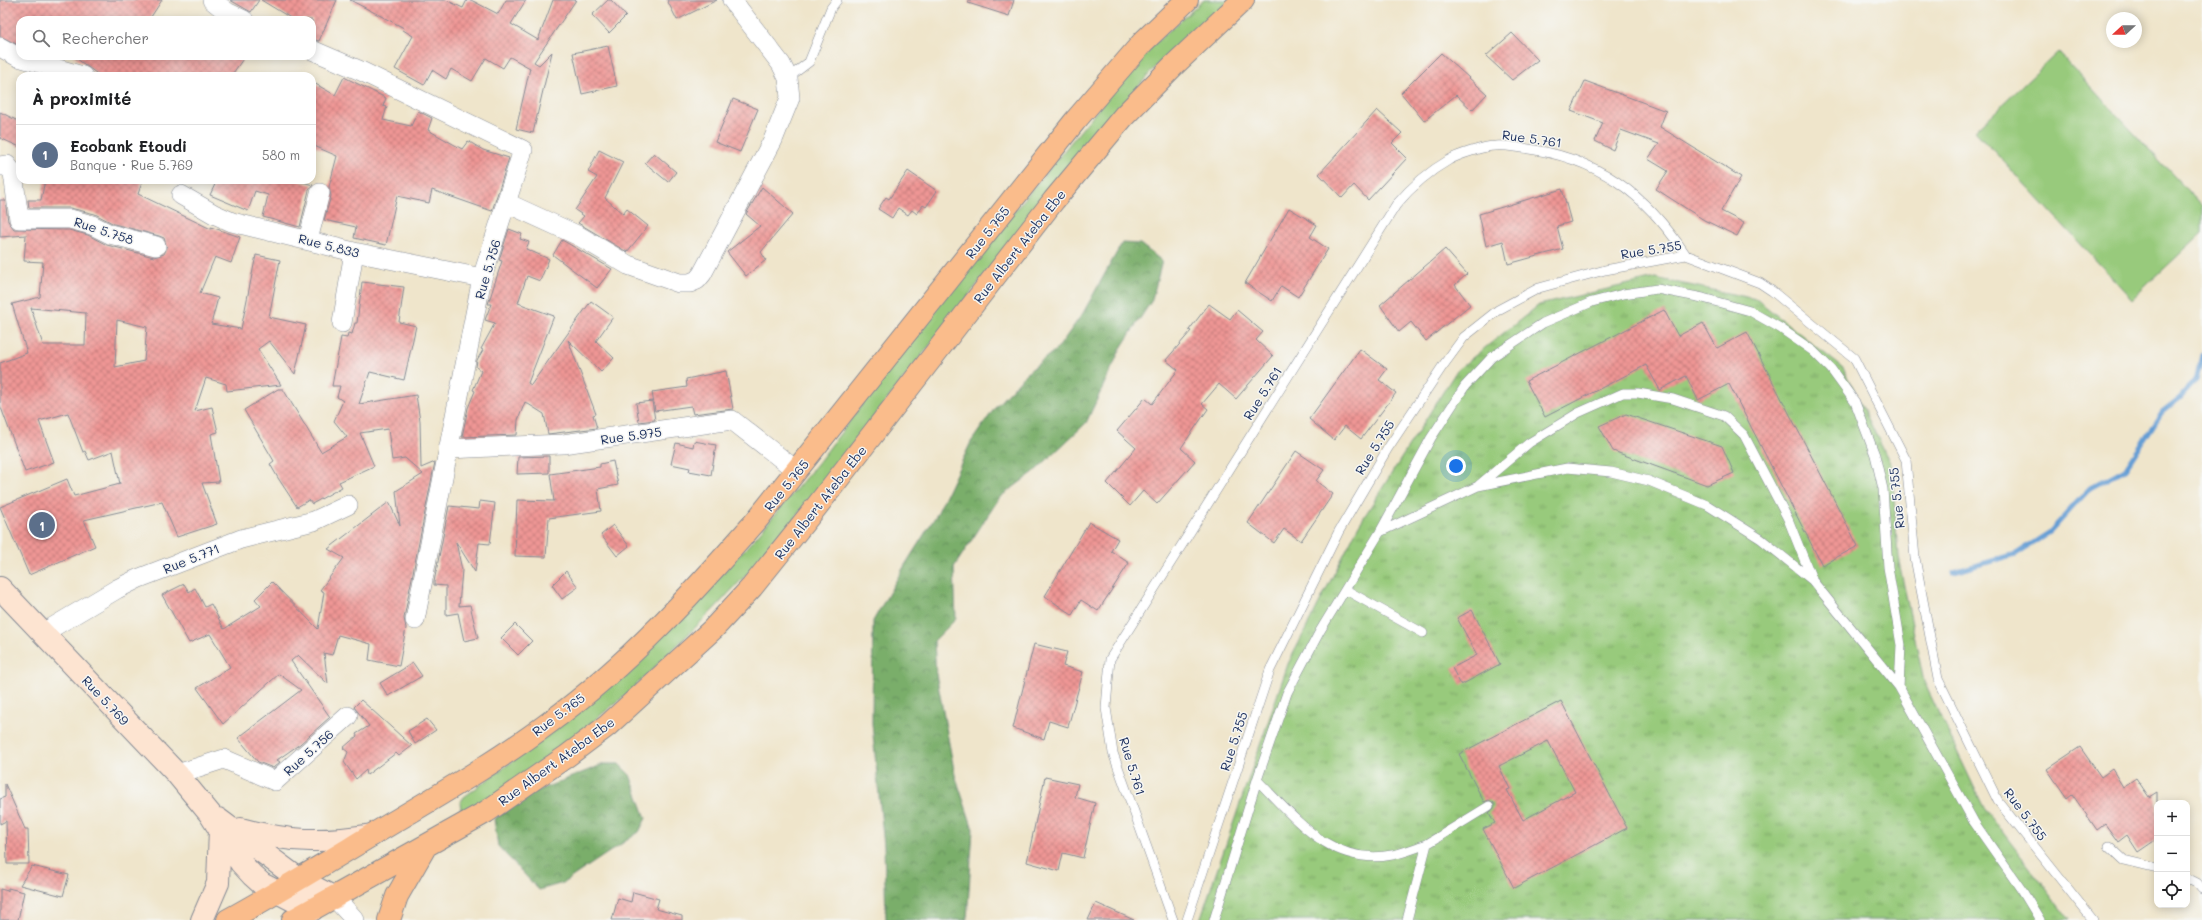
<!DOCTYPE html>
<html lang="fr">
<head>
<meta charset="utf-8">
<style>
	body { margin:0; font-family:Mali,sans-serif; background:#f2f2f2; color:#202124 }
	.controls { position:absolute; right:12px; bottom:12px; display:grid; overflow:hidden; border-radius:8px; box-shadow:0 2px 10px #0003 }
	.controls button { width:36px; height:36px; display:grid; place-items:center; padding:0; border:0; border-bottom:1px solid #e0e0e0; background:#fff; color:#202124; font:20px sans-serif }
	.compass { position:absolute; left:2106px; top:12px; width:36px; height:36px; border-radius:50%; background:#fff; box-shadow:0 2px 10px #0003; rotate:249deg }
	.you { position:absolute; left:1456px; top:466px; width:14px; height:14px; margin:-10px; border:3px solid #fff; border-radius:50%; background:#1a73e8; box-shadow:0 0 0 6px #1a73e833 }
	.badge { display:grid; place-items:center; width:26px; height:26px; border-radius:50%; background:#0f766e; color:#fff; font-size:13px; font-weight:700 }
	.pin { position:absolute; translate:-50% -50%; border:2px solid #fff; box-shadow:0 1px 4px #0006 }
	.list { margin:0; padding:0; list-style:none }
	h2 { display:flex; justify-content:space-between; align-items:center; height:52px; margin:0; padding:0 16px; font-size:17px }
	h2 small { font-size:13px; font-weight:400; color:#757577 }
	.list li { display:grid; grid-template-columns:26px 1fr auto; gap:12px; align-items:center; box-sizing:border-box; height:60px; padding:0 16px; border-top:1px solid #e0e0e0 }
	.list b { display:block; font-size:15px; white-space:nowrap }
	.list p { margin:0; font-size:13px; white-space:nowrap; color:#757577 }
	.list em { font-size:13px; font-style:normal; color:#757577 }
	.icon { flex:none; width:22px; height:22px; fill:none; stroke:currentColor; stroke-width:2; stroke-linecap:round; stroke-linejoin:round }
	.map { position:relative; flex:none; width:2202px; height:920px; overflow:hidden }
	.search { position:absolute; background:#fff; box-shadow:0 2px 10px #0003; left:16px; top:16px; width:300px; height:44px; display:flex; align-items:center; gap:10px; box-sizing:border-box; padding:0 14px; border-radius:12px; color:#757577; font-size:15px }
	.panel { position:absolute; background:#fff; box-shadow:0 2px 10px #0003; left:16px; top:72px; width:300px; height:112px; border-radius:12px }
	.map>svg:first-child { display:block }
</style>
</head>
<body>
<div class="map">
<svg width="2202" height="920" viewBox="0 0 2202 920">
	<defs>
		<pattern id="grass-tufts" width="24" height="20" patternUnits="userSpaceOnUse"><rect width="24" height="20" fill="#98ca7b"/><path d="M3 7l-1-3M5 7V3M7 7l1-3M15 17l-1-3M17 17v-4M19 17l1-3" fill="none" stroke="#7ba468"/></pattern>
		<pattern id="forest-crowns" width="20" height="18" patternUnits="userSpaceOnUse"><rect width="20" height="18" fill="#7aae6b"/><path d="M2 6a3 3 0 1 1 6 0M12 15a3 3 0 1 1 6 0" fill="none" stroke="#638e5b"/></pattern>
		<pattern id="building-cross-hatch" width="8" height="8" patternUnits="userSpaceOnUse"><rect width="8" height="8" fill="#ef9694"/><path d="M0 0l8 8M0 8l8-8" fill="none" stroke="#c17b7c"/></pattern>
	</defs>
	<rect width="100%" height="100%" fill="#f6f6f2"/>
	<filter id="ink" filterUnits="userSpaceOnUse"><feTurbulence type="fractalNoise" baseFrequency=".025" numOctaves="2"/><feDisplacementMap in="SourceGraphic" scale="8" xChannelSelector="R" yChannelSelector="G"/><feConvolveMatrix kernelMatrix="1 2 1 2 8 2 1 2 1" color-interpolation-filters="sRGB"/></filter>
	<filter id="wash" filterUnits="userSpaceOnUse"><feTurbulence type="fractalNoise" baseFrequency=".012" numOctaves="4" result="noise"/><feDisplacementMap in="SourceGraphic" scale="16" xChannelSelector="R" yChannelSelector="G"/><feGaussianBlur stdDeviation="0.9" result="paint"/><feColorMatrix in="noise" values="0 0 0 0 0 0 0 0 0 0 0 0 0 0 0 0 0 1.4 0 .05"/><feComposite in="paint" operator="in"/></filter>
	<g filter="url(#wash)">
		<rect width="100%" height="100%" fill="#efe5cb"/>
		<path fill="url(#grass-tufts)" stroke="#5a7c6c" d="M1655,278L1756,299L1843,368L1892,467L1898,557L1924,682L1984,808L2070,920H1200L1288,664L1359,525L1457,370L1539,305Z"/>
		<path fill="url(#forest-crowns)" stroke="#4a6e64" d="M1122,243L1140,244L1162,261L1152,300L1121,348L1086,423L1034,472L1000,497L954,567L956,619L934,641L936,674L955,775L973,829L967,920H886L884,846L872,724L873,621L905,565L937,514L971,442L997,405L1028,372L1058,348L1083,313Z
			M604,764H619L630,775L646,818L639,832L563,883L539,890L498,846L494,819L534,792Z"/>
		<path fill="#98ca7b" stroke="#5a7c6c" d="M1204,0H1230L1156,66L1068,168L773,546L712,611L627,694L546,759L475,811L466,812L461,809L460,803L464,797L558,728L693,605L757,536L818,463L933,311L1144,53Z
			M2058,52L2202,206V233L2132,299L1975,131Z"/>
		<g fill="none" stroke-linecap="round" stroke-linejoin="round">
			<path stroke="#659ed4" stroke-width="5" d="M1954,572L2016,554L2050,532L2090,488L2125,469L2162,412L2180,398L2196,380L2202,355"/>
		</g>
		<g id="blocks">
			<path fill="url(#building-cross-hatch)" fill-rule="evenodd" d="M0,0H162L149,20H20V46L0,36Z
				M230,0H259L251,12Z
				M261,0H337L319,41L312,39V20H294Z
				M350,0H446L463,8L467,0H471L498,14L506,0H526L511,24L538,40L553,0H576L534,62L539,65L552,52L533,133L516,129L530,68L510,57L503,68L486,58L472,81L451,69L446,79L432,70L424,85L395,69L413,36L403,30L404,28Z
				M608,0H611L626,16L609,33L592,15Z
				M667,0H717L677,20Z
				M969,0H1014L1009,16L968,3Z
				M1512,33L1538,60L1512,80L1486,56Z
				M608,46L617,86L582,94L573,53Z
				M1441,53L1487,94L1472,110L1456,95L1424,121L1401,93Z
				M73,56H245L231,76H100Z
				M344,77L386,98L383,106L387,107L383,120L411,126L418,111L432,118L428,130L462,149L468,141L483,150L509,158L492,211L432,190L429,203L397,196L386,245L354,238L356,227L324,220L331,196L329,187L337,156L312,145V82L335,95Z
				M1585,81L1666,111L1660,127L1741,177L1721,211L1744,223L1737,236L1704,220L1656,189L1668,171L1648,159L1659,144L1621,130L1613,150L1595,141L1603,123L1571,111Z
				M733,99L758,109L740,152L715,142Z
				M1377,110L1402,133L1392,143L1407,158L1368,200L1354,185L1342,198L1319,174Z
				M0,112L20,122V147L0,138Z
				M599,150L623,162L605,198L623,214L627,209L648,226L627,252L578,223L584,216L575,210L597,177L588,172Z
				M654,153L676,172L668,182L645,163Z
				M908,171L937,191L926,207L923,205L917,214L912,210L908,215L898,208L892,218L878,209L886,197L889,199Z
				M45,180H143L138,194L211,229V227L240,237L231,263L215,257L200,293L218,298L211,324L241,329L256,255L280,260L269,317L306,325L295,374L269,341L258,349L281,385L227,391L226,384L206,378L195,411L212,407L218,432L211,434L219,482L202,483L217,524L177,537L162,502L84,520L95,546L29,575L0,507L67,479L74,496L120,484L113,451L89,460L85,451L83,452L68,413L39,421L54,462L25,472L0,405V363L27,353L12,304L40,297L43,262L24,261L26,235L0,237V200H5L8,221L14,229L69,230L88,235L107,245L154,257L164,254L167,248L164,238L159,236L114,224L95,214L70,208H29L28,200H41ZM31,308L86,313L85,345H43ZM117,320L147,327L144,361L115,367Z
				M217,180H296L313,185L309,190L300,227L263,217L268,195L255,191L248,211L210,195Z
				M762,187L793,214L761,252L766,260L746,276L727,252L760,226L746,214Z
				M1562,189L1571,222L1557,226L1563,249L1508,264L1503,241L1486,246L1479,214Z
				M1289,208L1317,225L1310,237L1328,249L1298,297L1281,286L1272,301L1245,283Z
				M509,229L522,234L520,239L529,242L526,249L549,259L540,281L527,276L518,303L554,316L528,383L531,385L591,301L613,317L596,341L614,358L601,372L568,340L596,414L593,415L597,428L548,434L544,414L525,402L518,420L517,435L462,437L468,408L475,391L473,390L481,371L476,367L477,360L483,350L481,349L495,323L485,320L491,304H488L489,301L502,261L499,260Z
				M562,240L612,269L597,288L553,255Z
				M1445,249L1467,274L1455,285L1470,305L1426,341L1411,322L1399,332L1380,305Z
				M362,282L404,287L399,322L416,326L404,380L370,372L359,404L416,395L420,421L421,468L435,462L404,618L406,628L399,666L369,660L371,644L338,635L332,655L324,653L328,684L298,655L291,661L330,717L300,744L277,760L280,762L273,768L258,762L238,738L301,690L279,674L223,724L197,688L230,667L210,634L189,643L162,595L184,584L189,592L195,588L205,607L211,604L224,629L261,606L255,599L272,582L318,629L324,592L320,590L344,558L328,549L389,502L400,526L396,491L423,474L405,458L392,460L388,429L360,433L374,466L339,482L342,487L312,504L309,500L297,507L278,478L270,464L274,461L244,410L278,389H283L321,452L347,437L334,421L343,401L337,397L340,386H332L341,337L347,338L348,333L352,334L355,323H357Z
				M1209,304L1230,319L1237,310L1263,332L1256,340L1273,356L1236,399L1219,384L1202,404L1208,409L1181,448L1195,461L1157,504L1143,491L1130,506L1107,483L1136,448L1117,431L1145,398L1152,404L1178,370L1166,360L1191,331L1189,330Z
				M1664,310L1678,336L1703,323L1717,348L1747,332L1858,546L1822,565L1729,384L1698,400L1686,376L1660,390L1646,365L1545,417L1526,381Z
				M1360,349L1387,369L1379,380L1396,393L1361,439L1345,426L1334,440L1309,419Z
				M726,371L733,409L693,414L691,406L655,411L652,392L687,387L686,379Z
				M652,401L655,420L639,422L636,403Z
				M1626,414L1722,446L1734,473L1707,485L1613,451L1599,426Z
				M694,441L716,445L711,475L689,471L690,468L671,464L676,443L693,447Z
				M1296,451L1324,470L1316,481L1333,494L1301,541L1284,529L1274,543L1248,523Z
				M549,456V473L517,474L518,457Z
				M613,461L618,485L598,489L601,511L549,518L546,557L515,556L517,500L554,501L550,474L600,467V464Z
				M480,501L495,503L490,544L479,543L475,572L456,542L462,570L459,606L470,605L478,638L464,641L458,613L446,615V586L434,585V582L449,506L479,509Z
				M1089,522L1118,539L1111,551L1129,563L1098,611L1081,600L1072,615L1045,596Z
				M613,525L629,546L617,556L601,535Z
				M566,571L578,587L562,599L552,585Z
				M1472,610L1500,664L1461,685L1452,668L1477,655L1457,618Z
				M515,624L532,641L518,655L501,638Z
				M1034,644L1067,652L1063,666L1083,672L1068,727L1049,721L1044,739L1013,728Z
				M413,663L422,676L388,696L380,683Z
				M361,700L412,746L399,756L396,753L367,775L366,770L356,779L344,762L348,752L343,748L357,736L356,734L369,726L354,707Z
				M1561,701L1627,828L1514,888L1483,829L1495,823L1489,813L1494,808V803L1489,800L1484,802L1459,754ZM1548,741L1575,792L1523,820L1507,790L1510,789L1499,766Z
				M427,719L436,730L415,744L408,731Z
				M2080,747L2101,777L2112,769L2123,787L2136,778L2149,797L2157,792V839L2138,852L2127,835L2118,842L2105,824L2097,830L2072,794L2067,798L2047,769Z
				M1045,777L1078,784L1075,797L1095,803L1083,858L1063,853L1059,871L1027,862Z
				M5,784L25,829H28L29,864H7L6,821L0,824V799L5,797Z
				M32,866L69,875L63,896L20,885Z
				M8,888L24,892L18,920H0V889L8,891Z
				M633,892L659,899L656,909L682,916V920H612L618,898L631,902Z
				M1096,903L1134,920H1088Z"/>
		</g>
	</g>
	<g filter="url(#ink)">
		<use href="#blocks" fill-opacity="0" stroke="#858a94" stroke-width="1"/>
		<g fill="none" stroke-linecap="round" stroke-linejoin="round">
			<defs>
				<path id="service" d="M788,78L809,62L831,8L837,0
					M1479,485L1529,443L1578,413L1623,393H1638L1673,399L1724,416L1744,435L1788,519L1812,579
					M1380,532L1431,438L1465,386L1492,357L1543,323L1592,302L1623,294L1657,289L1703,298L1750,311L1780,328L1813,351L1831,369L1855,402L1875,455L1883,489L1888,567L1901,645L1899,687
					M1346,590L1423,633
					M1257,780C1295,818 1331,867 1392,855C1403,853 1415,848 1427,844
					M2109,846L2124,860L2157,868
					M2187,878L2197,883L2202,889
					M1173,920L1113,753L1106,708L1110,659L1396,205C1411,187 1428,172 1449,160C1457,155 1485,146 1495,146C1504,145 1513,147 1522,148C1597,157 1645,193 1686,255
					M1187,920L1270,670L1339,531L1388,448L1442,367L1464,337L1498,310L1539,288L1605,270L1686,255L1760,283L1772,291L1854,358L1906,460L1915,558L1938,679L1998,801L2093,920
					M1214,920L1257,780L1287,693L1320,631L1380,532L1478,486L1567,468L1611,472L1649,481L1707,505L1761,539L1812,580L1899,687L1974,822L2023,892L2040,920
					M1407,920L1427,844L1489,806"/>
				<path id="minor" d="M212,0L227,12L244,20
					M0,47L18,57L83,76
					M312,50L361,71L523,150L482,278L415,620
					M0,166L7,165L13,173L19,219H70L92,225L110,234L156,246
					M181,195L214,214L232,222L354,252L482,278
					M507,203L579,236L628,265L679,283H690L697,280L702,274L773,140L790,98L788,78L781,64L732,0
					M308,240L320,193
					M342,323L354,252
					M448,449L563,444L732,420L797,471
					M43,633L117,589L137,579L241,539L314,521L348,505
					M177,774L224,759L275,781L348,716
					M335,898L355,920"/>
				<path id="secondary" d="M0,588L177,774L210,814L241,863L252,875L262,884L312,910
					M218,819L300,880L335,898
					M241,829C289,842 322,843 372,835
					M202,920L218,883L220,829"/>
				<path id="trunk" d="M228,920C277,893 324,864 372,835C432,799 494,764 550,722C628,665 693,593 756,521L1075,121L1143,42L1187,0
					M293,920L486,812L567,756L607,726L713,629L752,587L817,506L1054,200L1124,116L1174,65L1243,0
					M389,920L397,896L424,849"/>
			</defs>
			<use href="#service" stroke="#858a94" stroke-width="10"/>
			<use href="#minor" stroke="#858a94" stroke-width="20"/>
			<use href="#secondary" stroke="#858a94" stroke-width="24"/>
			<use href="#trunk" stroke="#858a94" stroke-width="24"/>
			<use href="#service" stroke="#fff" stroke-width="9"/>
			<use href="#minor" stroke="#fff" stroke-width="19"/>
			<use href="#secondary" stroke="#fde4d1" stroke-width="22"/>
			<use href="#trunk" stroke="#fabc8b" stroke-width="22"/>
		</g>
	</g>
	<g text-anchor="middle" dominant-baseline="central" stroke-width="3" stroke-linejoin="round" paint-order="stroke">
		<g font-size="13" fill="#1b2f5e" stroke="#f6f6f2">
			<text transform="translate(1532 138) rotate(8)">Rue 5.761</text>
			<text transform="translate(104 230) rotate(18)">Rue 5.758</text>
			<text transform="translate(987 232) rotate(-52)">Rue 5.765</text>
			<text transform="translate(329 245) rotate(14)">Rue 5.833</text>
			<text transform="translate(1019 246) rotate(-52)">Rue Albert Ateba Ebe</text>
			<text transform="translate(1651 249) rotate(-9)">Rue 5.755</text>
			<text transform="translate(487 269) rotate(-74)">Rue 5.756</text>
			<text transform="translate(1262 393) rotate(-58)">Rue 5.761</text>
			<text transform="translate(631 435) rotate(-8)">Rue 5.975</text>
			<text transform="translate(1374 447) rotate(-58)">Rue 5.755</text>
			<text transform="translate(786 485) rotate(-51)">Rue 5.765</text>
			<text transform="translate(1896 498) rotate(-96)">Rue 5.755</text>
			<text transform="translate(820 502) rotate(-52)">Rue Albert Ateba Ebe</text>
			<text transform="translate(191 558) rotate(-22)">Rue 5.771</text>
			<text transform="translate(106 700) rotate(47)">Rue 5.769</text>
			<text transform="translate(558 714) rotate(-37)">Rue 5.765</text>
			<text transform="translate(1233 741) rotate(-72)">Rue 5.755</text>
			<text transform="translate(308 752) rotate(-42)">Rue 5.756</text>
			<text transform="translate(556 761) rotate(-36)">Rue Albert Ateba Ebe</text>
			<text transform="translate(1133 766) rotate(73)">Rue 5.761</text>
			<text transform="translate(2026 814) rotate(53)">Rue 5.755</text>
		</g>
	</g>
</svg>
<div class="controls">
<button>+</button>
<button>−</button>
<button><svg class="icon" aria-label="locate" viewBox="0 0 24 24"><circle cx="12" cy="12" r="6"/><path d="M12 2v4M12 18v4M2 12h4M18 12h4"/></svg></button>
</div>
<svg class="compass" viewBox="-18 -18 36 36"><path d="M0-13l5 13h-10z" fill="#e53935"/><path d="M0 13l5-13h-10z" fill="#757577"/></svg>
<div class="you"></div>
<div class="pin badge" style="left:42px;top:525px;background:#5c6f8a">1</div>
<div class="search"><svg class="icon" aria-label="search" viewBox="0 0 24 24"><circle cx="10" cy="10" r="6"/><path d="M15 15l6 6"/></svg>Rechercher</div>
<section class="panel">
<h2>À proximité<small></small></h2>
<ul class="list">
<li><span class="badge" style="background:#5c6f8a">1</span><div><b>Ecobank Etoudi</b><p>Banque · Rue 5.769</p></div><em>580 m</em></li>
</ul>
</section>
</div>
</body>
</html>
